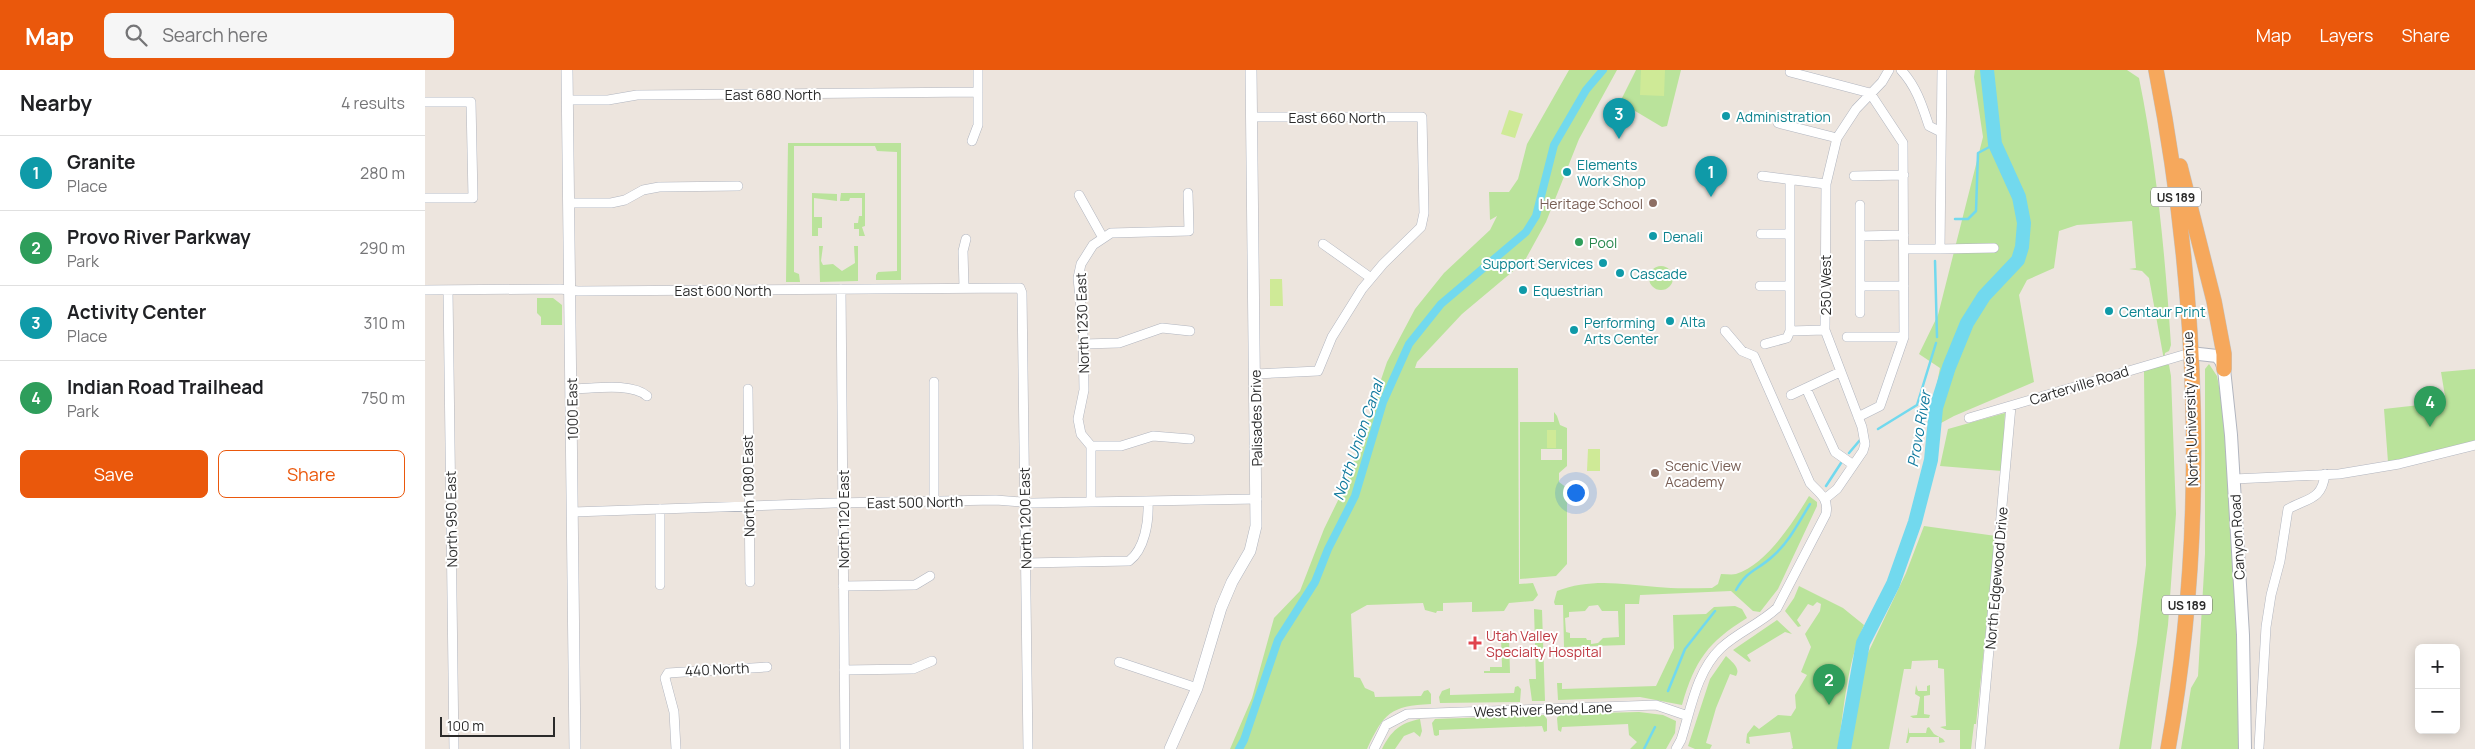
<!DOCTYPE html>
<html lang="en">
<head>
<meta charset="utf-8">
<style>
	body { margin:0; font-family:Manrope,sans-serif; background:#f6f6f6; color:#202124 }
	.controls { position:absolute; right:15px; bottom:15px; display:grid; overflow:hidden; border-radius:8px; box-shadow:0 2px 12px #0003 }
	.controls button { width:45px; height:45px; display:grid; place-items:center; padding:0; border:0; border-bottom:1px solid #e0e0e0; background:#fff; color:#202124; font:25px sans-serif }
	.scale { position:absolute; left:15px; bottom:12px; width:115px; box-sizing:border-box; padding-left:5px; border:2px solid #2b2b2b; border-top:0; font-size:14px; line-height:18px; white-space:nowrap; color:#2b2b2b; -webkit-text-stroke:4px #fff; paint-order:stroke }
	.you { position:absolute; left:1150px; top:422px; width:18px; height:18px; margin:-12px; border:4px solid #fff; border-radius:50%; background:#1a73e8; box-shadow:0 0 0 8px #1a73e833 }
	.badge { display:grid; place-items:center; width:32px; height:32px; border-radius:50%; background:#ea580c; color:#fff; font-size:16px; font-weight:700 }
	.pin { position:absolute; translate:-50% -41px; filter:drop-shadow(0 1px 2px #0008) }
	.pin::after { content:''; position:absolute; top:26px; width:18px; height:15px; background:inherit; clip-path:polygon(0 0,100% 0,50% 100%) }
	.list { margin:0; padding:0; list-style:none }
	h2 { display:flex; justify-content:space-between; align-items:center; height:65px; margin:0; padding:0 20px; font-size:21px }
	h2 small { font-size:16px; font-weight:400; color:#757577 }
	.list li { display:grid; grid-template-columns:32px 1fr auto; gap:15px; align-items:center; box-sizing:border-box; height:75px; padding:0 20px; border-top:1px solid #e0e0e0 }
	.list b { display:block; font-size:19px; white-space:nowrap }
	.list p { margin:0; font-size:16px; white-space:nowrap; color:#757577 }
	.list em { font-size:16px; font-style:normal; color:#757577 }
	.actions { display:flex; gap:10px; padding:15px 20px }
	.actions a { flex:1; padding:11px 0; border:1px solid #ea580c; border-radius:8px; text-align:center; font-size:18px; color:#ea580c }
	.actions .main { background:#ea580c; color:#fff }
	.icon { flex:none; width:28px; height:28px; fill:none; stroke:currentColor; stroke-width:2; stroke-linecap:round; stroke-linejoin:round }
	.map { position:relative; flex:none; width:2050px; height:679px; overflow:hidden }
	header { display:flex; align-items:center; gap:30px; box-sizing:border-box; height:70px; padding:0 25px; background:#ea580c; color:#fff }
	header strong { font-size:24px }
	nav { display:flex; gap:28px; margin-inline-start:auto; font-size:18px }
	.search { width:350px; height:45px; background:#f6f6f6; display:flex; align-items:center; gap:12px; box-sizing:border-box; padding:0 18px; border-radius:8px; color:#757577; font-size:19px }
	main { display:flex }
	aside { flex:1; background:#fff }
	.map>svg:first-child { display:block }
</style>
</head>
<body>
<header>
<strong>Map</strong>
<div class="search"><svg class="icon" aria-label="search" viewBox="0 0 24 24"><circle cx="10" cy="10" r="6"/><path d="M15 15l6 6"/></svg>Search here</div>
<nav><a>Map</a><a>Layers</a><a>Share</a></nav>
</header>
<main>
<aside>
<h2>Nearby<small>4 results</small></h2>
<ul class="list">
<li><span class="badge" style="background:#0f9aa8">1</span><div><b>Granite</b><p>Place</p></div><em>280 m</em></li>
<li><span class="badge" style="background:#2e9e5b">2</span><div><b>Provo River Parkway</b><p>Park</p></div><em>290 m</em></li>
<li><span class="badge" style="background:#0f9aa8">3</span><div><b>Activity Center</b><p>Place</p></div><em>310 m</em></li>
<li><span class="badge" style="background:#2e9e5b">4</span><div><b>Indian Road Trailhead</b><p>Park</p></div><em>750 m</em></li>
</ul>
<div class="actions"><a class="main">Save</a><a>Share</a></div>
</aside>
<div class="map">
<svg width="2050" height="679" viewBox="0 0 2050 679">
	<rect width="100%" height="100%" fill="#ede5de"/>
	<path fill="#bae39b" fill-rule="evenodd" d="M1144,0H1192L1154,69L1121,152L1099,192L1037,244L992,292L990,298H1093L1094,514L1108,513L1113,525L1108,531L1084,533L1079,541L1047,542V532L1018,533V541H1012L1011,543L1000,540L998,533L942,535L926,544L929,607L935,608L940,618L949,622L950,627L996,626L999,621L1003,620L1006,624V634C965,636 959,643 942,679H805L827,628L849,548L875,521L899,459L920,416L962,292L990,239L1019,203L1065,160L1072,146L1065,150L1064,122H1084L1093,109L1102,74Z
		M1211,0H1256L1242,56L1237,57L1195,32Z
		M1550,0H1702L1714,8C1732,96 1740,185 1746,275L1744,281L1740,283L1739,290L1724,208L1717,201L1704,199L1711,198L1707,151L1652,155L1634,161L1629,198L1602,210L1594,225L1609,312L1529,346L1503,360L1515,298L1494,284L1513,245L1558,67L1549,7Z
		M363,73H476V210H451V205L453,202L472,201V82L452,81L450,76H369V202L374,204L375,212H361Z
		M387,123L412,124V131L389,128V147H397V158H393V166H387Z
		M416,123H440V156L437,157L440,166H434V159H429V153H433L434,146H437V128H425L424,131H415Z
		M394,176H398L396,191L398,195L408,194L417,201L430,193L429,176H433V211L395,212Z
		M1224 208a12 12 0 1 1 24 0a12 12 0 1 1-24 0Z
		M112,228H128L137,235V255H116V247L112,243Z
		M1741,294L1744,295L1746,306L1751,444L1743,555L1726,679H1694L1712,573L1721,495L1719,301Z
		M1784,294L1792,306L1799,342L1814,592L1813,679H1756L1766,618L1773,606L1780,484V299Z
		M2050,299V375L1963,392L1959,339L2021,332L2016,302Z
		M1129,342L1132,346L1135,355L1142,358V396L1134,403V412L1142,418V494L1131,506L1095,509V352H1129ZM1116,379H1137V390H1116Z
		M1580,343L1577,401L1515,396L1523,359Z
		M1384,426L1392,432V436L1353,519L1335,542L1328,541L1306,521L1215,525L1214,534H1200V575L1139,577L1138,535H1130L1129,532L1132,521C1165,508 1198,514 1232,517C1250,519 1269,518 1287,518L1293,514L1296,504C1301,504 1307,505 1311,504C1341,495 1369,451 1384,426ZM1173,535L1177,541H1193L1194,567L1178,568L1173,573L1166,574V570H1162L1161,568H1145V563L1141,562L1140,548L1144,547V542L1160,541L1164,536Z
		M1499,456L1571,466L1551,654H1549L1546,679H1535V660H1522L1515,657L1521,656L1519,599L1513,598V590L1487,591L1486,599H1479L1464,679H1425L1442,585L1481,503Z
		M1374,516L1418,538L1439,555C1422,593 1419,638 1413,679H1366L1368,678L1365,662L1324,667L1325,674L1321,673L1322,664L1329,655L1334,659L1353,645L1366,646L1371,638L1370,625L1382,605L1376,602L1386,577L1380,564L1395,541L1396,534L1392,532L1388,536L1383,534L1372,550L1376,556L1373,557L1360,541L1369,528Z
		M1310,536L1317,539L1322,548C1283,572 1270,590 1257,635L1215,627L1133,630L1132,613H1137V619L1231,616L1249,578L1248,545L1281,544L1289,537Z
		M1109,539L1117,540L1120,631H1107L1104,609H1111Z
		M1352,550L1367,564L1360,562L1322,585L1326,591L1324,592L1308,580Z
		M1073,560H1077L1084,568L1085,603H1059V601H1065V597H1077L1076,568H1073Z
		M1301,586C1307,592 1316,598 1311,606L1305,604L1291,638L1281,673L1287,675L1285,679H1270L1263,676L1285,609Z
		M1491,615L1493,621H1502V616L1505,615V625L1499,626V644L1505,645L1504,648H1488L1485,646L1492,645L1495,627L1490,624Z
		M1093,616L1096,619L1095,632L1015,633L1014,627L1017,621L1025,618V625L1089,623L1090,617Z
		M1214,642L1238,645L1251,651L1250,663L1241,679H1205L1212,672L1204,665L1203,654L1137,657L1136,662L1133,660L1132,648L1135,644Z
		M1119,645L1122,649V661L1119,662L1117,656L1014,660V665L1011,666L1009,665L1007,653L1010,649Z
		M995,649L997,661L995,667L989,662L979,666L970,679H957C966,661 975,653 995,649Z
		M1484,657V663H1501L1502,658L1504,657L1509,664L1518,669L1520,672L1514,673V667H1485L1483,673H1481Z"/>
	<path fill="#cfea97" d="M1216,0H1240L1239,26L1215,25Z
		M1084,40L1098,44L1090,68L1076,64Z
		M845,209H857L858,236H845Z
		M1122,360H1131V378H1122Z
		M1163,379H1175V401H1162Z"/>
	<g fill="none" stroke-linecap="round" stroke-linejoin="round">
		<path stroke="#72d9ee" stroke-width="2.5" d="M1530,149H1543L1551,141L1553,83L1570,74
			M1510,191L1512,267
			M1453,359L1492,335L1511,273
			M1424,383L1435,370
			M1401,416L1416,393
			M1311,520C1323,499 1332,501 1348,486C1364,472 1374,452 1385,434
			M1243,621L1260,579L1290,541
			M1219,679L1230,657"/>
		<path stroke="#72d9ee" stroke-width="8" d="M814,679L819,670L853,570L890,512L903,479L930,426L958,332L984,274L1016,234L1101,162L1111,146L1129,75L1161,20L1178,0"/>
		<path stroke="#72d9ee" stroke-width="14" d="M1419,679L1438,573L1468,514L1490,452L1506,390L1511,338L1524,297L1542,253L1559,226L1593,190L1597,177L1599,153L1594,127L1570,74L1562,0"/>
		<defs>
			<path id="minor" d="M1476,0C1491,16 1497,35 1504,56L1516,62
				M1365,2L1445,23L1478,73L1479,267L1455,336L1433,347
				M143,30H183L212,25L553,22
				M0,32H46L48,128H0
				M827,47H997L999,143L996,157L958,194L937,219L907,267L893,301L830,304
				M1353,53L1412,68
				M547,71L553,55V0
				M1337,106L1401,114
				M1429,106L1479,105
				M1365,111V261
				M654,125L678,168
				M144,133H186L200,130L218,120L234,117L313,116
				M1336,164H1364
				M1435,166L1479,165
				M898,174L946,208
				M1479,179H1515L1517,0
				M1515,179L1569,178
				M1335,216H1364
				M1435,216H1479
				M539,217L538,181L541,169
				M416,219L420,679
				M0,220L135,219L153,221L595,218L597,223L603,679
				M23,220L29,679
				M1435,243V135
				M1422,267H1479
				M659,274L694,273L737,258L765,261
				M1340,274L1362,268L1365,261L1400,260
				M509,312V432
				M1381,318L1410,382L1427,394
				M146,319C167,319 206,312 222,326
				M323,319L325,512
				M1366,325L1415,302
				M1544,348L1765,283
				M666,376H696L728,366L765,369
				M1809,409L1914,404L1974,394L2050,375
				M1401,428L1412,419L1438,381L1440,374L1437,357L1400,260L1401,114L1412,68L1431,39L1457,12L1464,0
				M666,432V376L656,364L653,349L659,320L658,258L653,208L656,194L668,175L686,163L764,161L763,123
				M235,439V515
				M148,442L409,433L571,430L609,433L832,429
				M601,493L704,491C720,479 724,451 723,432
				M418,516L490,515L505,506
				M694,592L772,618
				M419,600L488,599L507,591
				M1834,677L1841,557L1846,525L1855,491L1863,439C1883,428 1897,430 1900,404
				M251,679L249,642L240,608L243,603L342,597
				M949,679L961,655L982,644L1231,635L1263,646
				M1251,679L1256,670C1266,639 1271,602 1296,578C1313,562 1335,554 1352,538L1401,444C1404,428 1395,424 1385,413L1329,286L1317,281L1300,261
				M1555,679L1586,336"/>
			<path id="tertiary" d="M142,0L150,679
				M745,679L772,618L796,538L807,512L825,481L831,456L826,0"/>
			<path id="secondary" d="M1765,283L1792,286L1796,291L1799,299L1806,365L1818,565L1820,679"/>
			<path id="trunk" d="M1731,0C1774,220 1783,458 1743,679
				M1755,96L1789,231L1799,284V299"/>
		</defs>
		<use href="#minor" stroke="#b1b5bf" stroke-width="10"/>
		<use href="#tertiary" stroke="#b1b5bf" stroke-width="12"/>
		<use href="#secondary" stroke="#b1b5bf" stroke-width="14"/>
		<use href="#trunk" stroke="#c4c4c4" stroke-width="16"/>
		<use href="#minor" stroke="#fff" stroke-width="9"/>
		<use href="#tertiary" stroke="#fff" stroke-width="11"/>
		<use href="#secondary" stroke="#fff" stroke-width="12"/>
		<use href="#trunk" stroke="#f6a85c" stroke-width="15"/>
	</g>
	<g fill="#0f9aa8" stroke="#fff" stroke-width="2">
		<circle cx="1301" cy="46" r="5"/>
		<circle cx="1142" cy="102" r="5"/>
		<circle cx="1228" cy="166" r="5"/>
		<circle cx="1178" cy="193" r="5"/>
		<circle cx="1195" cy="203" r="5"/>
		<circle cx="1098" cy="220" r="5"/>
		<circle cx="1684" cy="241" r="5"/>
		<circle cx="1245" cy="251" r="5"/>
		<circle cx="1149" cy="260" r="5"/>
	</g>
	<g fill="#8d6e63" stroke="#fff" stroke-width="2">
		<circle cx="1228" cy="133" r="5"/>
		<circle cx="1230" cy="403" r="5"/>
	</g>
	<circle fill="#2e9e5b" stroke="#fff" stroke-width="2" cx="1154" cy="172" r="5"/>
	<path fill="#e0444e" stroke="#fff" stroke-width="2" d="M1047.5 565.5h5v5h5v5h-5v5h-5v-5h-5v-5h5z"/>
	<g text-anchor="middle" dominant-baseline="central" stroke-width="4" stroke-linejoin="round" paint-order="stroke">
		<g fill="#fff" stroke="#6b6b6b" stroke-width="1">
			<rect x="1726" y="117.5" width="50" height="19" rx="4"/>
			<rect x="1737" y="525.5" width="50" height="19" rx="4"/>
		</g>
		<g font-size="12" font-weight="bold" fill="#2b2b2b">
			<text x="1751" y="127">US 189</text>
			<text x="1762" y="535">US 189</text>
		</g>
		<g font-size="14" fill="#2b2b2b" stroke="#fff">
			<text x="348" y="24">East 680 North</text>
			<text x="912" y="47">East 660 North</text>
			<text transform="translate(1400 215) rotate(-90)">250 West</text>
			<text x="298" y="220">East 600 North</text>
			<text transform="translate(657 253) rotate(-92)">North 1230 East</text>
			<text transform="translate(1654 315) rotate(-17)">Carterville Road</text>
			<text transform="translate(147 339) rotate(-91)">1000 East</text>
			<text transform="translate(1765 339) rotate(-92)">North University Avenue</text>
			<text transform="translate(831 348) rotate(-91)">Palisades Drive</text>
			<text transform="translate(323 416) rotate(-91)">North 1080 East</text>
			<text transform="translate(490 432) rotate(-1)">East 500 North</text>
			<text transform="translate(600 448) rotate(-91)">North 1200 East</text>
			<text transform="translate(26 449) rotate(-91)">North 950 East</text>
			<text transform="translate(418 449) rotate(-90)">North 1120 East</text>
			<text transform="translate(1812 467) rotate(-93)">Canyon Road</text>
			<text transform="translate(1571 508) rotate(-85)">North Edgewood Drive</text>
			<text transform="translate(292 599) rotate(-3)">440 North</text>
			<text transform="translate(1118 639) rotate(-2)">West River Bend Lane</text>
		</g>
		<g font-size="14" fill="#0d838f" stroke="#fff" text-anchor="start">
			<text x="1311" y="46">Administration</text>
			<text x="1152" y="94">Elements<tspan x="1152" dy="16">Work Shop</tspan></text>
			<text x="1238" y="166">Denali</text>
			<text x="1168" y="193" text-anchor="end">Support Services</text>
			<text x="1205" y="203">Cascade</text>
			<text x="1108" y="220">Equestrian</text>
			<text x="1694" y="241">Centaur Print</text>
			<text x="1255" y="251">Alta</text>
			<text x="1159" y="252">Performing<tspan x="1159" dy="16">Arts Center</tspan></text>
		</g>
		<g font-size="14" fill="#785e54" stroke="#fff" text-anchor="end">
			<text x="1218" y="133">Heritage School</text>
			<text x="1240" y="395" text-anchor="start">Scenic View<tspan x="1240" dy="16">Academy</tspan></text>
		</g>
		<g font-size="14" fill="#27864d" stroke="#fff" text-anchor="start">
			<text x="1164" y="172">Pool</text>
		</g>
		<g font-size="14" fill="#be3a42" stroke="#fff" text-anchor="start">
			<text x="1061" y="565">Utah Valley<tspan x="1061" dy="16">Specialty Hospital</tspan></text>
		</g>
		<g font-size="15" font-style="italic" fill="#0e799d" stroke="#fff">
			<text transform="translate(1494 359) rotate(-80)">Provo River</text>
			<text transform="translate(933 370) rotate(-71)">North Union Canal</text>
		</g>
	</g>
</svg>
<div class="controls">
<button>+</button>
<button>−</button>
</div>
<div class="scale">100 m</div>
<div class="you"></div>
<div class="pin badge" style="left:1286px;top:127px;background:#0f9aa8">1</div>
<div class="pin badge" style="left:1404px;top:635px;background:#2e9e5b">2</div>
<div class="pin badge" style="left:1194px;top:69px;background:#0f9aa8">3</div>
<div class="pin badge" style="left:2005px;top:357px;background:#2e9e5b">4</div>
</div>
</main>
</body>
</html>
